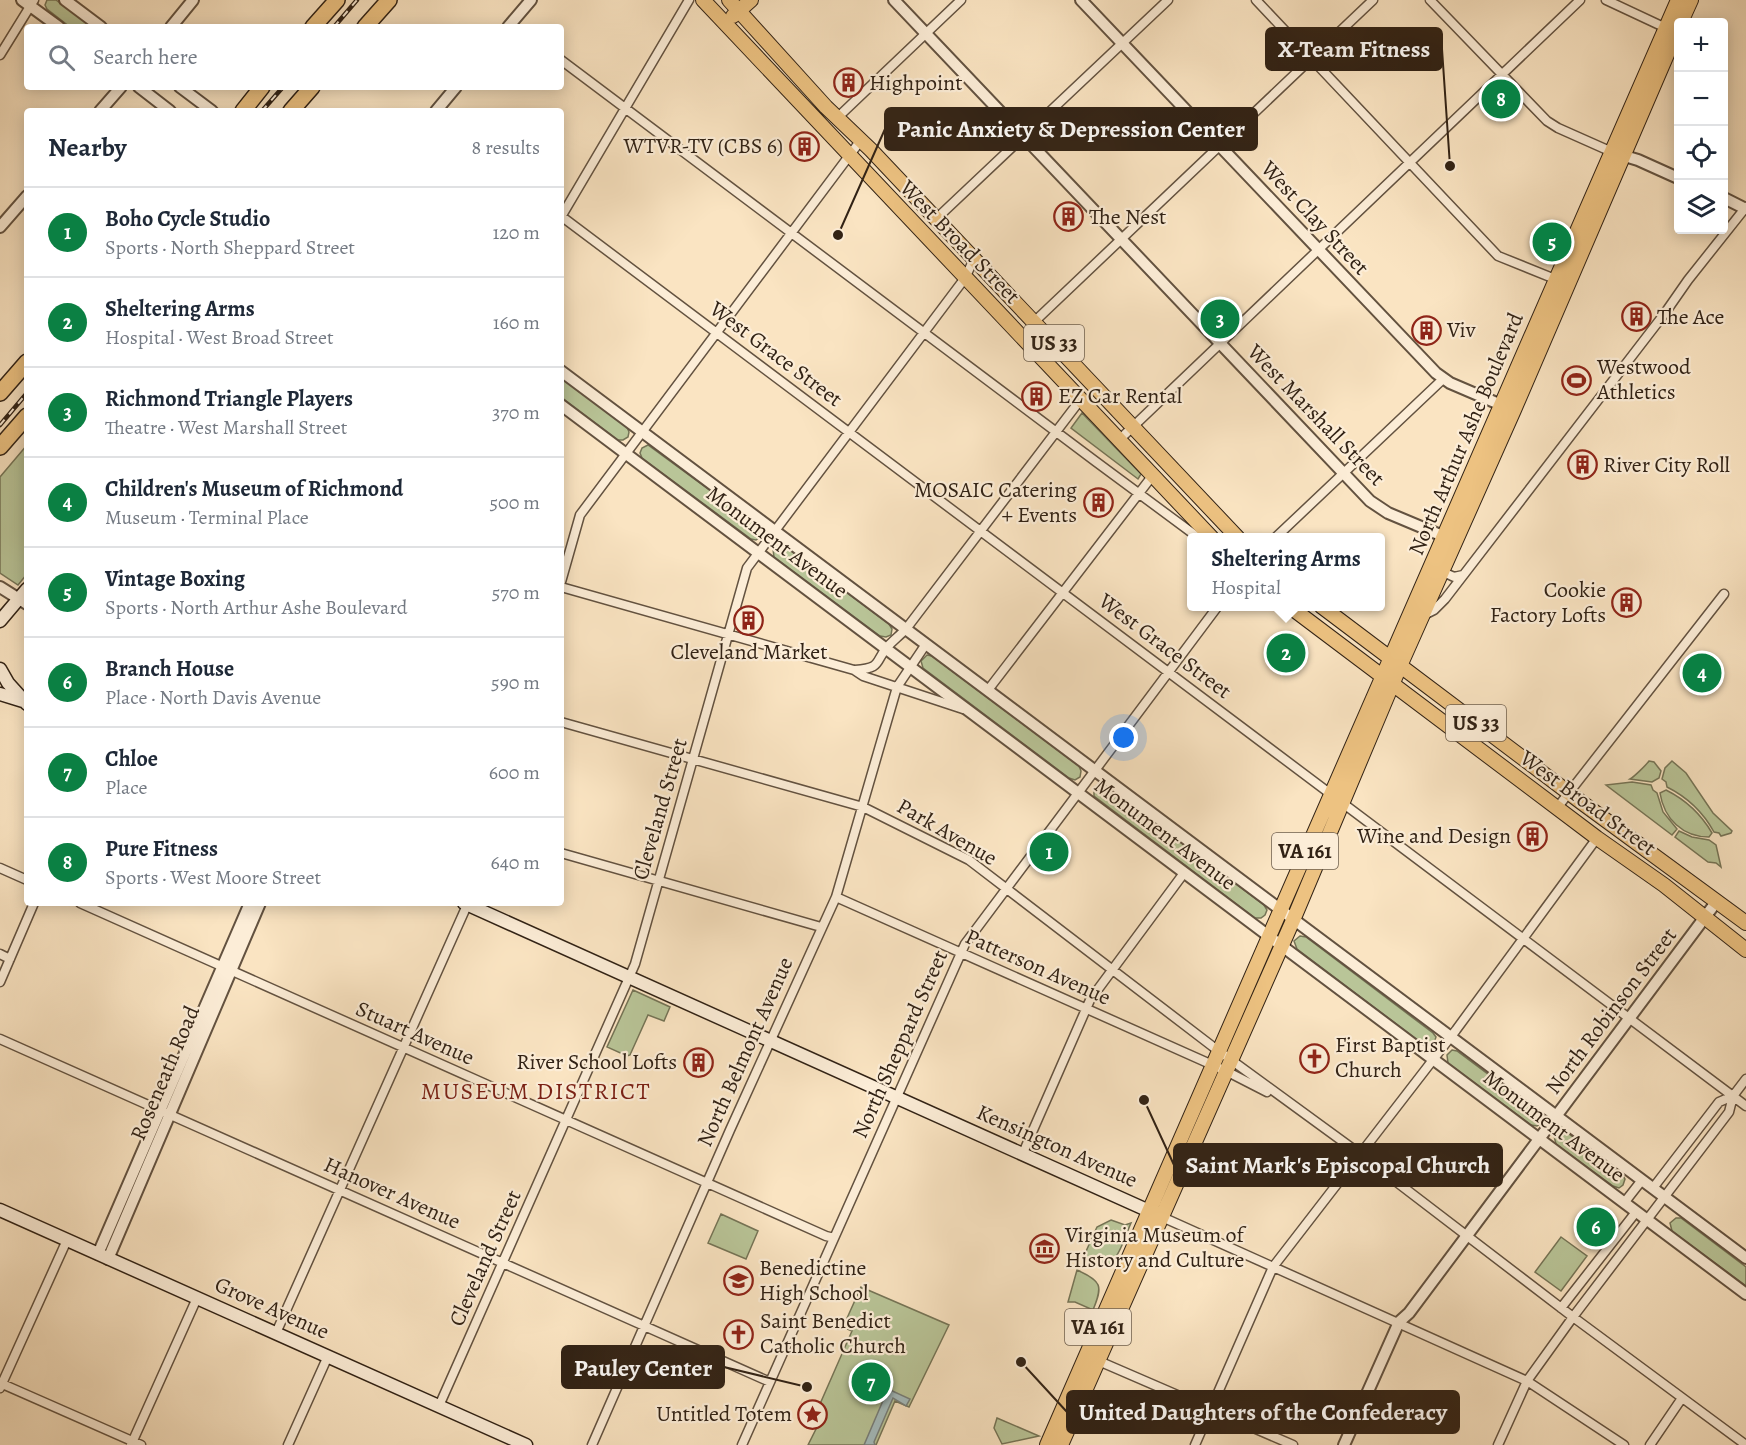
<!DOCTYPE html>
<html lang="en">
<head>
<meta charset="utf-8">
<style>
	body { margin:0; font-family:Alegreya,serif; background:#f6f6f7; color:#1f2937 }
	.controls { position:absolute; right:18px; top:18px; display:grid; overflow:hidden; border-radius:6px; box-shadow:0 3px 15px #0003 }
	.controls button { width:54px; height:54px; display:grid; place-items:center; padding:0; border:0; border-bottom:2px solid #e0e1e3; background:#fff; color:#1f2937; font:30px sans-serif }
	.you { position:absolute; left:1124px; top:738px; width:21px; height:21px; margin:-15px; border:4px solid #fff; border-radius:50%; background:#1a73e8; box-shadow:0 0 0 9px #1a73e833 }
	.badge { display:grid; place-items:center; width:39px; height:39px; border-radius:50%; background:#0b8043; color:#fff; font-size:20px; font-weight:700 }
	.pin { position:absolute; translate:-50% -50%; border:3px solid #fff; box-shadow:0 2px 6px #0006 }
	.popup { position:absolute; left:1187px; top:533px; width:198px; height:78px; box-sizing:border-box; display:grid; place-content:center; border-radius:6px; background:#fff; filter:drop-shadow(0 2px 4px #0005); font-size:20px; white-space:nowrap; color:#747a83 }
	.popup b { font-size:22px; color:#1f2937 }
	.popup::after { content:''; position:absolute; left:50%; top:100%; margin-left:-12px; border:12px solid transparent; border-top-color:#fff }
	.list { margin:0; padding:0; list-style:none }
	h2 { display:flex; justify-content:space-between; align-items:center; height:78px; margin:0; padding:0 24px; font-size:26px }
	h2 small { font-size:20px; font-weight:400; color:#747a83 }
	.list li { display:grid; grid-template-columns:39px 1fr auto; gap:18px; align-items:center; box-sizing:border-box; height:90px; padding:0 24px; border-top:2px solid #e0e1e3 }
	.list b { display:block; font-size:22px; white-space:nowrap }
	.list p { margin:0; font-size:20px; white-space:nowrap; color:#747a83 }
	.list em { font-size:20px; font-style:normal; color:#747a83 }
	.icon { flex:none; width:33px; height:33px; fill:none; stroke:currentColor; stroke-width:2; stroke-linecap:round; stroke-linejoin:round }
	.map { position:relative; flex:none; width:1746px; height:1445px; overflow:hidden }
	.search { position:absolute; background:#fff; box-shadow:0 3px 15px #0003; left:24px; top:24px; width:540px; height:66px; display:flex; align-items:center; gap:15px; box-sizing:border-box; padding:0 21px; border-radius:6px; color:#747a83; font-size:22px }
	.panel { position:absolute; background:#fff; box-shadow:0 3px 15px #0003; left:24px; top:108px; width:540px; height:798px; border-radius:6px }
	.map>svg:first-child { display:block }
</style>
</head>
<body>
<div class="map">
<svg width="1746" height="1445" viewBox="0 0 1746 1445">
	<rect width="100%" height="100%" fill="#fae4c2"/>
	<filter id="stains"><feTurbulence type="fractalNoise" baseFrequency=".00333" numOctaves="4"/><feColorMatrix values="0 0 0 0 .2 0 0 0 0 .09 0 0 0 0 .02 0 0 0 .5 -.17"/></filter>
	<radialGradient id="worn" r=".72"><stop offset=".6" stop-color="#630" stop-opacity="0"/><stop offset="1" stop-color="#630" stop-opacity=".3"/></radialGradient>
	<path fill="#b9c598" stroke="#757456" stroke-width="1.5" d="M47,0H56L92,27H70L47,9L45,5Z
		M561,378L627,427L629,432L628,437L623,440H618L561,397Z
		M1082,413L1141,474L1138,479L1071,428Z
		M27,445V574L18,585L0,573V477Z
		M648,445L760,527L762,532L760,537L756,540L751,539L642,458L640,453L642,448Z
		M776,545H783L889,624L892,629L891,635L886,637L880,636L774,557L773,549Z
		M927,655L932,656L1079,766L1081,771L1080,777L1075,780L1069,778L923,668L921,661Z
		M1649,761L1654,762L1661,771L1659,778L1652,782L1630,779C1634,777 1647,764 1649,761Z
		M1672,761L1686,773L1713,813L1732,831L1731,833L1721,836L1719,833L1714,832C1703,812 1687,797 1667,787L1666,782L1662,779L1665,768Z
		M1632,782L1651,785L1653,790L1657,793L1663,812L1677,829L1672,835L1606,785Z
		M1103,784L1264,905L1267,910L1265,915L1261,918H1255L1094,796V787Z
		M1666,790C1686,800 1701,814 1712,833L1709,837C1683,837 1664,819 1660,793Z
		M1679,831L1692,837L1709,840L1716,845L1721,867L1716,863L1708,862L1675,837Z
		M1300,936L1306,937L1433,1033L1436,1037L1434,1043L1429,1046L1424,1045L1297,949L1294,941Z
		M633,990L670,1007L664,1021L648,1015L630,1055L627,1056L607,1047Z
		M1452,1050L1457,1051L1540,1113L1543,1118L1541,1123L1537,1126L1531,1125L1448,1063L1447,1055Z
		M1560,1130L1565,1131L1622,1174L1625,1179L1623,1185L1619,1188L1613,1186L1556,1144L1554,1136Z
		M721,1214L758,1231L746,1259L708,1243Z
		M1676,1218H1681L1746,1267V1286L1672,1231L1670,1223Z
		M1111,1220L1125,1225L1131,1223C1126,1234 1117,1265 1105,1266C1097,1267 1090,1262 1083,1258L1097,1227Z
		M1561,1237L1587,1256L1561,1291L1535,1272Z
		M1077,1270C1102,1281 1103,1286 1093,1310L1075,1302H1068Z
		M861,1287L949,1325L909,1407L895,1401L876,1445H808L817,1427L813,1425L815,1421L813,1420L852,1331L843,1327Z
		M997,1418L1039,1436L1002,1444L994,1428Z"/>
	<path fill="#a4bcbe" stroke="#767e7a" stroke-width="1.5" d="M888,1389L910,1399L906,1406L893,1398L874,1442L875,1445H864Z"/>
	<g fill="none" stroke-linecap="round" stroke-linejoin="round">
		<defs>
			<path id="minor" d="M1256,0L1498,256L1560,281
				M1430,0L1547,121L1558,128L1612,152
				M1606,0L1668,29
				M0,55L34,0
				M561,60L1095,461L1199,538
				M837,118L961,0
				M561,216L1746,1106
				M561,217L689,0
				M936,219L1168,0
				M1034,322L1373,0
				M1119,440L1580,0
				M1275,538L1443,379
				M1439,570L1454,577L1463,575
				M561,582L580,515L861,140
				M561,587L854,670L863,676L963,709
				M1424,615L1434,610L1445,599L1665,313L1688,280L1746,207
				M855,670C883,668 874,662 888,646C894,640 900,635 906,629L1081,399
				M988,690L1153,475
				M561,722L863,807L969,860L1212,1046L1360,1154L1573,1317L1746,1445
				M1557,808L1724,594
				M561,853L821,927
				M0,868L27,880
				M836,897L1226,1071L1267,1092
				M80,903L826,1236L834,1238
				M0,954L10,959
				M0,982L34,903
				M0,1039L770,1382
				M1023,1153L1090,1000L1184,873
				M1653,1188L1719,1102L1733,1096
				M1624,1203L1642,1180
				M1162,1217L1527,1381L1624,1445
				M1561,1308L1636,1212
				M276,1333L468,903
				M1094,1359L1293,1445
				M0,1383L141,1445
				M0,1388L67,1240
				M439,1406L635,964L747,568L965,278L974,259
				M131,1445L197,1298
				M288,1445L328,1356
				M592,1445L730,1130L836,897L897,687L926,644
				M742,1445L965,944L1218,606
				M1195,1445L1273,1267L1456,1030L1597,838
				M1498,1445L1527,1381L1573,1317L1729,1112L1733,1096L1746,1079
				M1650,1445L1682,1398"/>
			<path id="tertiary" d="M22,0L59,27
				M65,0L101,27
				M894,0L1370,501L1388,513L1450,539
				M1081,0L1436,373L1450,383L1506,407
				M171,27L193,0
				M508,27L531,0
				M139,87L170,111
				M180,87L212,111
				M100,111L121,87
				M436,111L456,87
				M1618,154L1638,160L1678,178
				M1724,198L1746,209
				M0,227L27,196
				M561,371L1746,1258
				M561,405L1746,1294
				M0,587L27,604
				M98,1254L250,903
				M108,1259L260,903
				M1344,1445L1399,1322L1409,1313L1717,901"/>
			<path id="secondary" d="M0,621L27,589
				M0,669L8,683L27,704
				M0,694L23,701
				M464,903L1158,1215
				M0,1210L526,1445"/>
			<path id="primary" d="M703,0L1212,538
				M729,0L826,107L871,150L1238,538
				M733,16L751,0
				M1681,22L1691,0
				M1289,606L1597,838L1664,885L1746,950
				M1321,606L1581,802L1746,923
				M1047,1445L1678,0
				M1061,1445L1294,918L1400,666L1514,410L1678,29"/>
			<path id="motorway" d="M313,27L337,0
				M365,27L389,0
				M243,111L262,87
				M291,111L312,87
				M0,393L27,362
				M0,447L27,416"/>
		</defs>
		<use href="#minor" stroke="#635240" stroke-width="11"/>
		<use href="#tertiary" stroke="#635240" stroke-width="14"/>
		<use href="#secondary" stroke="#312215" stroke-width="15"/>
		<use href="#primary" stroke="#312215" stroke-width="16"/>
		<use href="#motorway" stroke="#312215" stroke-width="18"/>
		<use href="#minor" stroke="#fcedd7" stroke-width="8"/>
		<use href="#tertiary" stroke="#fcedd7" stroke-width="10"/>
		<use href="#secondary" stroke="#fcedd7" stroke-width="12"/>
		<use href="#primary" stroke="#edc281" stroke-width="14"/>
		<use href="#motorway" stroke="#edc281" stroke-width="15"/>
		<defs>
			<path id="rail" d="M334,27L357,0
				M262,111L283,87
				M0,425L27,393"/>
		</defs>
		<use href="#rail" stroke="#312215" stroke-width="4.5"/>
		<use href="#rail" stroke="#fcedd7" stroke-width="2" stroke-dasharray="7" stroke-linecap="butt"/>
	</g>
	<defs>
		<symbol id="building-ring" viewBox="-11 -11 22 22"><circle r="9.5" fill="#fcedd7" stroke="#8f2418" stroke-width="1.5"/><path d="M-4-6H4V6H1V3H-1V6H-4ZM-2.5-4.3h1.7v1.8h-1.7ZM.8-4.3h1.7v1.8H.8ZM-2.5-1h1.7V.8h-1.7ZM.8-1h1.7V.8H.8Z" fill="#8f2418"/></symbol>
		<symbol id="stadium-ring" viewBox="-11 -11 22 22"><circle r="9.5" fill="#fcedd7" stroke="#8f2418" stroke-width="1.5"/><path d="M0-5a6.5 5 0 1 0 0 10a6.5 5 0 1 0 0-10ZM-3.5-1.8h7v3.6h-7Z" fill="#8f2418"/></symbol>
		<symbol id="church-ring" viewBox="-11 -11 22 22"><circle r="9.5" fill="#fcedd7" stroke="#8f2418" stroke-width="1.5"/><path d="M-1.2-6h2.4v3.5h3.3v2.4h-3.3V6h-2.4V-.1h-3.3v-2.4h3.3Z" fill="#8f2418"/></symbol>
		<symbol id="museum-ring" viewBox="-11 -11 22 22"><circle r="9.5" fill="#fcedd7" stroke="#8f2418" stroke-width="1.5"/><path d="M0-6L6-3V-2H-6V-3ZM-5-1h2V3h-2ZM-1-1h2V3h-2ZM3-1h2V3H3ZM-6 4H6V6H-6Z" fill="#8f2418"/></symbol>
		<symbol id="school-ring" viewBox="-11 -11 22 22"><circle r="9.5" fill="#fcedd7" stroke="#8f2418" stroke-width="1.5"/><path d="M0-5L7-2L0 1L-7-2ZM-4 1L0 2.5L4 1V4Q0 6-4 4Z" fill="#8f2418"/></symbol>
		<symbol id="sight-ring" viewBox="-11 -11 22 22"><circle r="9.5" fill="#fcedd7" stroke="#8f2418" stroke-width="1.5"/><path d="M0-6L1.8-2.2L6-1.7L2.9 1.2L3.7 5.4L0 3.3L-3.7 5.4L-2.9 1.2L-6-1.7L-1.8-2.2Z" fill="#8f2418"/></symbol>
	</defs>
	<g fill-rule="evenodd">
		<use href="#building-ring" x="832" y="66" width="33" height="33"/>
		<use href="#building-ring" x="788" y="130" width="33" height="33"/>
		<use href="#building-ring" x="1052" y="200" width="33" height="33"/>
		<use href="#building-ring" x="1620" y="300" width="33" height="33"/>
		<use href="#building-ring" x="1410" y="314" width="33" height="33"/>
		<use href="#stadium-ring" x="1560" y="364" width="33" height="33"/>
		<use href="#building-ring" x="1020" y="380" width="33" height="33"/>
		<use href="#building-ring" x="1566" y="448" width="33" height="33"/>
		<use href="#building-ring" x="1082" y="486" width="33" height="33"/>
		<use href="#building-ring" x="1610" y="586" width="33" height="33"/>
		<use href="#building-ring" x="732" y="604" width="33" height="33"/>
		<use href="#building-ring" x="1516" y="820" width="33" height="33"/>
		<use href="#church-ring" x="1298" y="1042" width="33" height="33"/>
		<use href="#building-ring" x="682" y="1046" width="33" height="33"/>
		<use href="#museum-ring" x="1028" y="1232" width="33" height="33"/>
		<use href="#school-ring" x="722" y="1264" width="33" height="33"/>
		<use href="#church-ring" x="722" y="1318" width="33" height="33"/>
		<use href="#sight-ring" x="796" y="1398" width="33" height="33"/>
	</g>
	<g text-anchor="middle" dominant-baseline="central" stroke-width="4.5" stroke-linejoin="round" paint-order="stroke">
		<g fill="#fcedd7" stroke="#6e5f4f" stroke-width="1.5">
			<rect x="1024" y="325" width="60" height="36" rx="4.5"/>
			<rect x="1446" y="705" width="60" height="36" rx="4.5"/>
			<rect x="1272" y="833" width="66" height="36" rx="4.5"/>
			<rect x="1065" y="1309" width="66" height="36" rx="4.5"/>
		</g>
		<g font-size="21" font-weight="bold" fill="#312215">
			<text x="1054" y="343">US 33</text>
			<text x="1476" y="723">US 33</text>
			<text x="1305" y="851">VA 161</text>
			<text x="1098" y="1327">VA 161</text>
		</g>
		<g font-size="22" fill="#312215" stroke="#fcedd7" text-anchor="start">
			<text x="869" y="83">Highpoint</text>
			<text x="783" y="146" text-anchor="end">WTVR-TV (CBS 6)</text>
			<text x="1089" y="217">The Nest</text>
			<text x="1657" y="317">The Ace</text>
			<text x="1447" y="330">Viv</text>
			<text x="1597" y="367">Westwood<tspan x="1597" dy="25">Athletics</tspan></text>
			<text x="1058" y="396">EZ Car Rental</text>
			<text x="1603" y="465">River City Roll</text>
			<text x="1077" y="490" text-anchor="end">MOSAIC Catering<tspan x="1077" dy="25">+ Events</tspan></text>
			<text x="1606" y="590" text-anchor="end">Cookie<tspan x="1606" dy="25">Factory Lofts</tspan></text>
			<text x="749" y="652" text-anchor="middle">Cleveland Market</text>
			<text x="1511" y="836" text-anchor="end">Wine and Design</text>
			<text x="1335" y="1045">First Baptist<tspan x="1335" dy="25">Church</tspan></text>
			<text x="677" y="1062" text-anchor="end">River School Lofts</text>
			<text x="1065" y="1235">Virginia Museum of<tspan x="1065" dy="25">History and Culture</tspan></text>
			<text x="759" y="1268">Benedictine<tspan x="759" dy="25">High School</tspan></text>
			<text x="760" y="1321">Saint Benedict<tspan x="760" dy="25">Catholic Church</tspan></text>
			<text x="792" y="1414" text-anchor="end">Untitled Totem</text>
		</g>
		<g font-size="22" fill="#312215" stroke="#fcedd7">
			<text transform="translate(1315 218) rotate(47)">West Clay Street</text>
			<text transform="translate(960 242) rotate(46)">West Broad Street</text>
			<text transform="translate(776 354) rotate(37)">West Grace Street</text>
			<text transform="translate(1316 415) rotate(46)">West Marshall Street</text>
			<text transform="translate(1466 434) rotate(-67)">North Arthur Ashe Boulevard</text>
			<text transform="translate(777 542) rotate(37)">Monument Avenue</text>
			<text transform="translate(1165 646) rotate(37)">West Grace Street</text>
			<text transform="translate(1588 803) rotate(36)">West Broad Street</text>
			<text transform="translate(660 809) rotate(-74)">Cleveland Street</text>
			<text transform="translate(947 832) rotate(30)">Park Avenue</text>
			<text transform="translate(1165 834) rotate(37)">Monument Avenue</text>
			<text transform="translate(1038 967) rotate(24)">Patterson Avenue</text>
			<text transform="translate(1611 1011) rotate(-53)">North Robinson Street</text>
			<text transform="translate(415 1033) rotate(24)">Stuart Avenue</text>
			<text transform="translate(900 1044) rotate(-66)">North Sheppard Street</text>
			<text transform="translate(745 1052) rotate(-66)">North Belmont Avenue</text>
			<text transform="translate(165 1073) rotate(-67)">Roseneath Road</text>
			<text transform="translate(1554 1126) rotate(37)">Monument Avenue</text>
			<text transform="translate(1057 1146) rotate(24)">Kensington Avenue</text>
			<text transform="translate(392 1193) rotate(24)">Hanover Avenue</text>
			<text transform="translate(485 1258) rotate(-66)">Cleveland Street</text>
			<text transform="translate(272 1308) rotate(24)">Grove Avenue</text>
		</g>
		<g font-size="24" letter-spacing="1.5" fill="#7a1f14" stroke="#fcedd7">
			<text x="536" y="1091">MUSEUM DISTRICT</text>
		</g>
	</g>
	<path fill="none" stroke="#312215" stroke-width="2" d="M1450 166L1442 49M838 235L885 129M1144 1100L1174 1165M807 1387L724 1367M1021 1362L1067 1412"/>
	<g fill="#312215" stroke="#fcedd7" stroke-width="2">
		<circle cx="1450" cy="166" r="6"/>
		<circle cx="838" cy="235" r="6"/>
		<circle cx="1144" cy="1100" r="6"/>
		<circle cx="807" cy="1387" r="6"/>
		<circle cx="1021" cy="1362" r="6"/>
	</g>
	<g fill="#312215" stroke="#312215" stroke-width="2">
		<rect x="1266" y="28" width="176" height="42" rx="6"/>
		<rect x="885" y="108" width="372" height="42" rx="6"/>
		<rect x="1174" y="1144" width="328" height="42" rx="6"/>
		<rect x="562" y="1346" width="162" height="42" rx="6"/>
		<rect x="1067" y="1391" width="392" height="42" rx="6"/>
	</g>
	<g font-size="24" text-anchor="middle" font-weight="bold" fill="#fff">
		<text x="1354" y="57">X-Team Fitness</text>
		<text x="1071" y="137">Panic Anxiety &amp; Depression Center</text>
		<text x="1338" y="1173">Saint Mark's Episcopal Church</text>
		<text x="643" y="1376">Pauley Center</text>
		<text x="1263" y="1420">United Daughters of the Confederacy</text>
	</g>
	<rect width="100%" height="100%" filter="url(#stains)"/>
	<rect width="100%" height="100%" fill="url(#worn)"/>
</svg>
<div class="controls">
<button>+</button>
<button>−</button>
<button><svg class="icon" aria-label="locate" viewBox="0 0 24 24"><circle cx="12" cy="12" r="6"/><path d="M12 2v4M12 18v4M2 12h4M18 12h4"/></svg></button>
<button><svg class="icon" aria-label="layers" viewBox="0 0 24 24"><path d="M12 4l9 5-9 5-9-5zM3 14l9 5 9-5"/></svg></button>
</div>
<div class="you"></div>
<div class="pin badge" style="left:1049px;top:852px">1</div>
<div class="pin badge" style="left:1286px;top:653px">2</div>
<div class="popup"><b>Sheltering Arms</b>Hospital</div>
<div class="pin badge" style="left:1220px;top:319px">3</div>
<div class="pin badge" style="left:1702px;top:673px">4</div>
<div class="pin badge" style="left:1552px;top:242px">5</div>
<div class="pin badge" style="left:1596px;top:1227px">6</div>
<div class="pin badge" style="left:871px;top:1382px">7</div>
<div class="pin badge" style="left:1501px;top:99px">8</div>
<div class="search"><svg class="icon" aria-label="search" viewBox="0 0 24 24"><circle cx="10" cy="10" r="6"/><path d="M15 15l6 6"/></svg>Search here</div>
<section class="panel">
<h2>Nearby<small>8 results</small></h2>
<ul class="list">
<li><span class="badge">1</span><div><b>Boho Cycle Studio</b><p>Sports · North Sheppard Street</p></div><em>120 m</em></li>
<li><span class="badge">2</span><div><b>Sheltering Arms</b><p>Hospital · West Broad Street</p></div><em>160 m</em></li>
<li><span class="badge">3</span><div><b>Richmond Triangle Players</b><p>Theatre · West Marshall Street</p></div><em>370 m</em></li>
<li><span class="badge">4</span><div><b>Children's Museum of Richmond</b><p>Museum · Terminal Place</p></div><em>500 m</em></li>
<li><span class="badge">5</span><div><b>Vintage Boxing</b><p>Sports · North Arthur Ashe Boulevard</p></div><em>570 m</em></li>
<li><span class="badge">6</span><div><b>Branch House</b><p>Place · North Davis Avenue</p></div><em>590 m</em></li>
<li><span class="badge">7</span><div><b>Chloe</b><p>Place</p></div><em>600 m</em></li>
<li><span class="badge">8</span><div><b>Pure Fitness</b><p>Sports · West Moore Street</p></div><em>640 m</em></li>
</ul>
</section>
</div>
</body>
</html>
